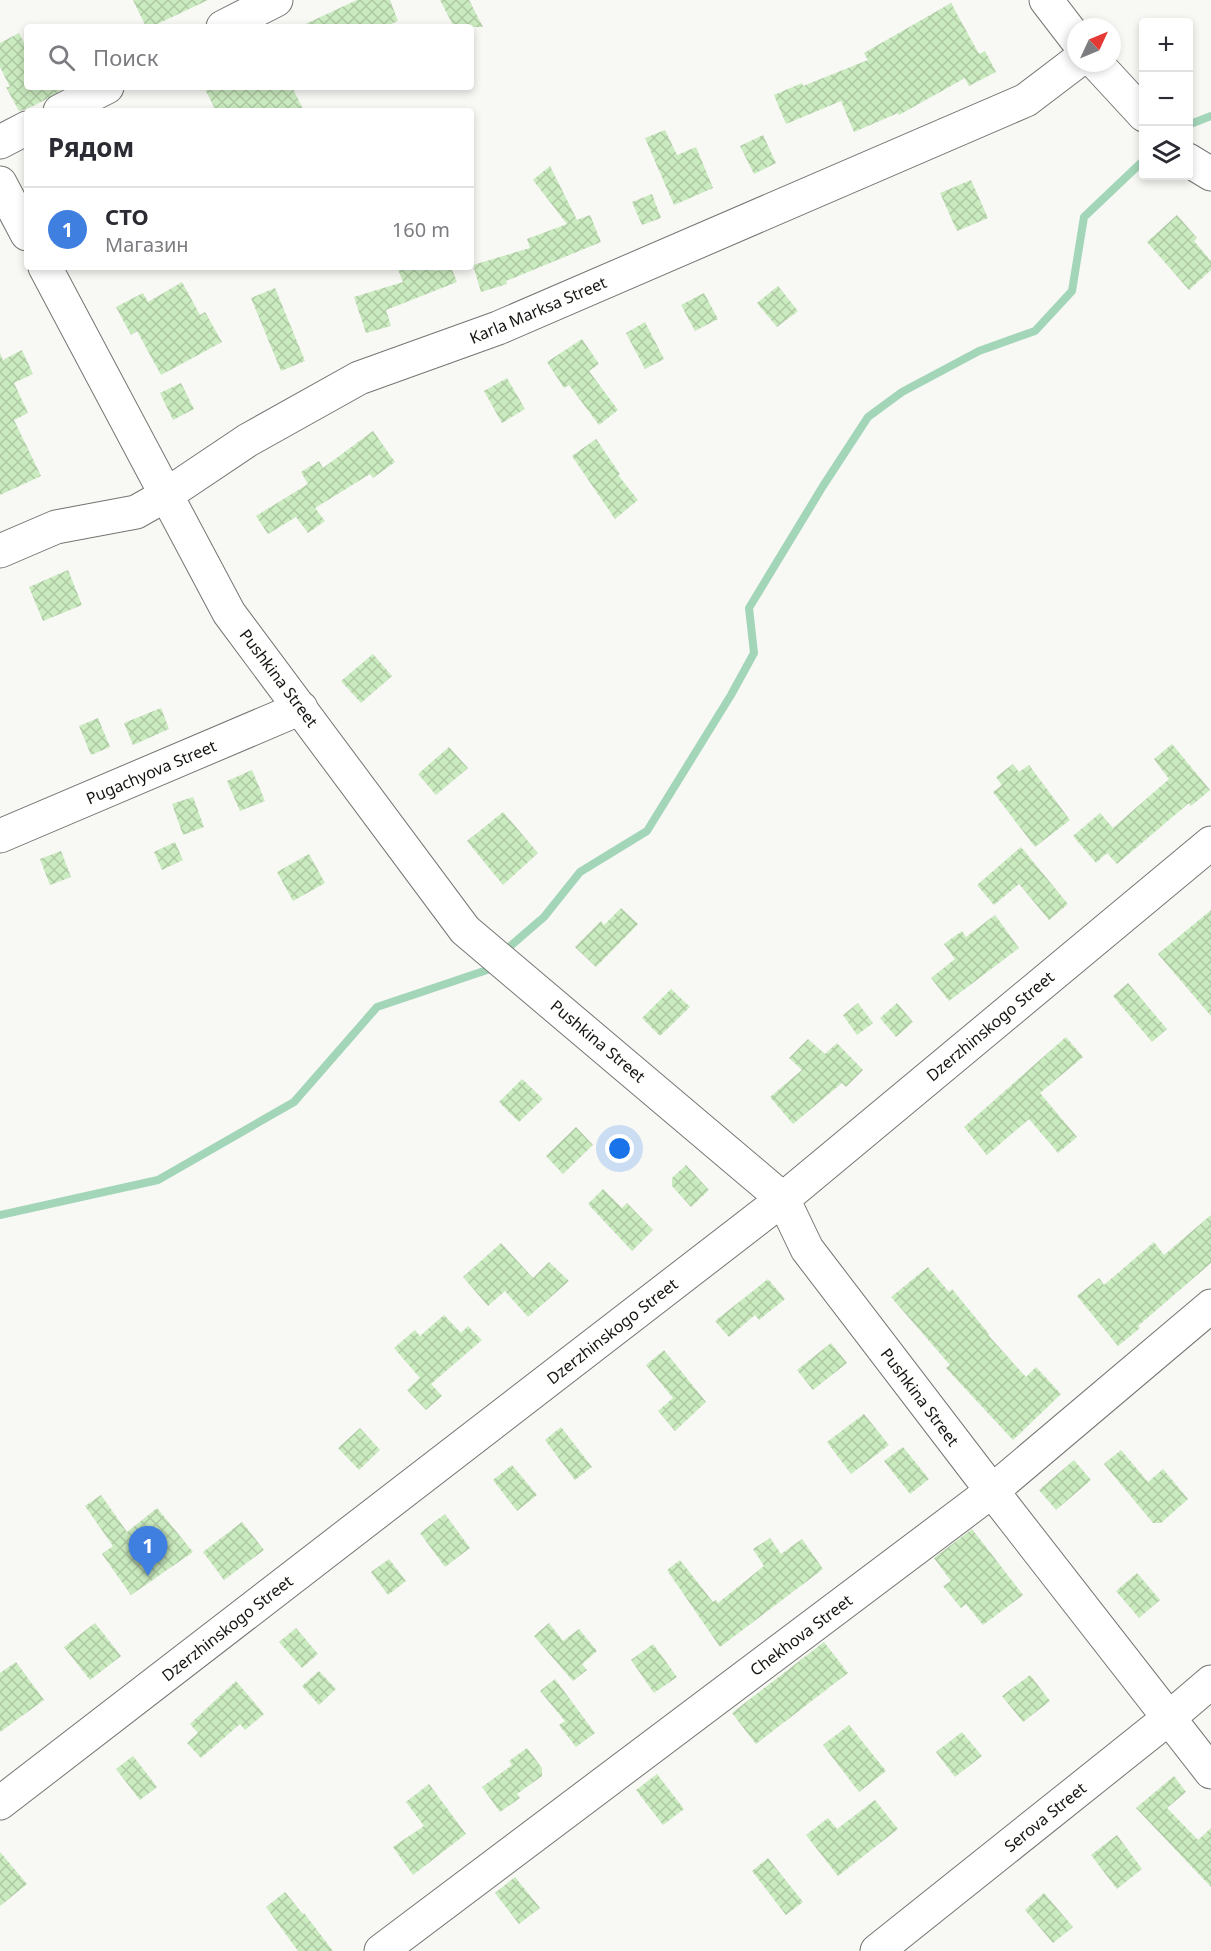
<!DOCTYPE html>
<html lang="ru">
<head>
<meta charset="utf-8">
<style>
	body { margin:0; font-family:"Noto Sans",sans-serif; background:#f7f7f7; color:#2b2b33 }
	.controls { position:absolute; right:18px; top:18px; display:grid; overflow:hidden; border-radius:6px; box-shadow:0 3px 9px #0003 }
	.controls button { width:54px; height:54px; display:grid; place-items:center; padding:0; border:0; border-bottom:2px solid #e1e1e2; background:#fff; color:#2b2b33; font:30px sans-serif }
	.compass { position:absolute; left:1067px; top:18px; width:54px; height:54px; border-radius:50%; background:#fff; box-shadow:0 3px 9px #0003; rotate:46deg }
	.you { position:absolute; left:620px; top:1149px; width:21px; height:21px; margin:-15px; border:4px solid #fff; border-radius:50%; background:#1a73e8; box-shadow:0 0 0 9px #1a73e833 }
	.badge { display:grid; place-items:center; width:39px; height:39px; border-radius:50%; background:#226177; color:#fff; font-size:20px; font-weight:700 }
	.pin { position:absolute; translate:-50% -50px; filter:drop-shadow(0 2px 3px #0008) }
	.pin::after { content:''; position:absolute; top:32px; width:21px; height:18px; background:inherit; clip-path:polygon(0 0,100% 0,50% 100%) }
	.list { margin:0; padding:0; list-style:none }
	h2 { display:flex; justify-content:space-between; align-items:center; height:78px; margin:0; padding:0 24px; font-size:26px }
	h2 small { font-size:20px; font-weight:400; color:#7c7c81 }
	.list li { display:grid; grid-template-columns:39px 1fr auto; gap:18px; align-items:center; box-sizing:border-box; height:84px; padding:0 24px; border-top:2px solid #e1e1e2 }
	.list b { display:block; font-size:22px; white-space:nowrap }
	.list p { margin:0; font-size:20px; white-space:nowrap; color:#7c7c81 }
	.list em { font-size:20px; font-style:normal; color:#7c7c81 }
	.icon { flex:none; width:33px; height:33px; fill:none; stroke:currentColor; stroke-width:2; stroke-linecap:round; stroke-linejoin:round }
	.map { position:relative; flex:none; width:1211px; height:1951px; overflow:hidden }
	.search { position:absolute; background:#fff; box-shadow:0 3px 9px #0003; left:24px; top:24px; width:450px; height:66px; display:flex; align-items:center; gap:15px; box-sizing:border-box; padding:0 21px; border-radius:6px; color:#7c7c81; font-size:22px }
	.panel { position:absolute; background:#fff; box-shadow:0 3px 9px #0003; left:24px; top:108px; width:450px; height:162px; border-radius:6px }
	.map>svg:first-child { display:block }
</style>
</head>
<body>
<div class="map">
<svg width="1211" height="1951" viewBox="0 0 1211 1951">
	<defs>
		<pattern id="building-cross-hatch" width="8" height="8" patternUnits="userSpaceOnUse" patternTransform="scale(1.5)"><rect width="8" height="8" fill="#caeabf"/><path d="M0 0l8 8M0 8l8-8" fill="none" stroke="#adc8a3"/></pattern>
	</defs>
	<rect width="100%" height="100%" fill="#f8f8f5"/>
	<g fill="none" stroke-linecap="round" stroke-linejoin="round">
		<path stroke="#a3d6b9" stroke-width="8" d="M1188,125L1211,116
			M507,949L544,917L580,872L647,831L731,695L754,653L749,608L823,486L868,417L902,392L979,351L1035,331L1072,291L1084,217L1144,160
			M0,1215L158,1180L294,1102L377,1007L487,970"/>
	</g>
	<path fill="url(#building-cross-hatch)" d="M133,0H208L151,27H146Z
		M357,0H390L398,21L384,27H299Z
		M440,0H469L483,27H454Z
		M951,3L979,54L985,51L996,72L969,86L965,78L899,115L898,113L854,132L841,101L786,124L774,95L802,83L803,86L868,60L864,53Z
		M19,33L27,49V87H66L45,100L27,109L19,111L6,87H10L0,67V43Z
		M204,87H292L304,111H216Z
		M665,130L677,155L696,147L713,188L674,205L645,138Z
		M763,135L776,163L754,174L740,146Z
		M550,166L577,220L590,215L601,242L506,281L507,284L481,292L473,265L530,248L527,239L567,224L533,180Z
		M971,180L988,218L957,231L940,193Z
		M652,194L661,218L642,225L632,202Z
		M1177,215L1197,238L1194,241L1211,261V270L1189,290L1147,242Z
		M397,267H434L436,271L451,267L457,282L386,310L391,326L366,333L354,297L403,282Z
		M182,282L200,315L205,312L222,342L161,375L137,331L131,335L116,307L143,293L148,302Z
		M778,286L798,311L777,327L757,303Z
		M275,288L305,361L281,371L251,298Z
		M704,293L718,319L695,331L681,305Z
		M645,322L664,359L645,369L626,333Z
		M582,339L599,364L589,371L618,410L599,425L569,385L564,388L547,362Z
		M22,350L33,374L14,383L28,413L14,420L41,476L0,495V353L3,360Z
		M507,378L525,409L502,423L484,391Z
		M181,383L194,409L173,420L160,393Z
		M373,431L395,462L373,478L370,474L315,508L325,521L308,533L296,517L268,534L256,516L308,484L301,472L319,461L323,468Z
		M596,439L620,474L618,475L638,500L615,519L572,456Z
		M68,570L82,605L43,621L29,587Z
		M373,654L392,676L361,703L341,681Z
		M161,708L169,729L133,745L124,723Z
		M98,718L110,747L91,755L79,726Z
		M1172,744L1210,790L1191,806L1189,803L1117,864L1107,853L1096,863L1073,836L1100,813L1113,828L1169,779L1154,759Z
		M449,747L468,768L436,795L418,774Z
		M1013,764L1019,772L1029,765L1070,820L1035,847L993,792L1002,785L996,777Z
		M252,770L265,801L240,811L227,781Z
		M193,797L204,827L183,835L172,804Z
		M503,812L538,853L503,885L467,841Z
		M175,842L183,860L162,870L154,852Z
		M1021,847L1068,904L1049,920L1019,884L994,905L977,885Z
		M61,851L71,877L50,885L40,859Z
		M309,854L325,883L293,901L277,872Z
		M621,908L638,924L596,967L575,947L601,921L604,925Z
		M1211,910V1016L1158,954Z
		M995,915L1019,948L949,1001L931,978L955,959L944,944L962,931L966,937Z
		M1128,983L1167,1029L1152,1042L1113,996Z
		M671,989L690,1007L660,1036L642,1018Z
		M858,1003L873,1023L857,1035L843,1015Z
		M897,1003L913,1022L896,1037L880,1018Z
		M1066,1037L1083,1057L1040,1093L1077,1137L1058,1153L1029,1119L987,1155L964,1127Z
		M808,1039L825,1054L837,1043L863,1070L846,1087L842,1083L793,1124L770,1097L802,1070L789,1058Z
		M522,1079L543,1099L519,1122L499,1102Z
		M576,1127L593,1145L563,1174L546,1156Z
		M686,1165L709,1190L691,1207L672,1186V1178Z
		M603,1189L622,1208L627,1203L653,1230L632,1251L588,1204Z
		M1211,1215V1263L1138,1326L1140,1328L1118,1346L1077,1296L1099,1278L1104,1285L1154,1242L1164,1255Z
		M501,1243L533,1278L549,1262L569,1281L528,1317L505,1291L488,1306L463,1277Z
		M928,1267L949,1292L952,1289L989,1334L988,1335L1026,1377L1036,1367L1061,1394L1013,1440L946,1368L950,1365L891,1297Z
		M768,1279L785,1299L759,1320L755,1315L729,1337L715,1321Z
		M444,1315L461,1333L468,1326L482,1340L431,1384L442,1396L426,1410L407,1390L420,1378L394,1348L415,1330L420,1336Z
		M831,1343L847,1363L813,1390L797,1370Z
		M664,1350L706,1402L675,1431L658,1411L673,1398L646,1365Z
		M864,1414L889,1445L851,1474L827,1442Z
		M561,1427L592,1467L575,1480L545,1440Z
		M360,1428L380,1450L359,1470L338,1448Z
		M903,1447L929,1479L910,1494L884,1461Z
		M1121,1450L1148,1482L1163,1469L1188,1499L1161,1523H1153L1104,1464Z
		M1074,1460L1091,1480L1056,1510L1039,1490Z
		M512,1465L537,1495L517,1511L493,1480Z
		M101,1495L127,1532L157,1508L193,1552L131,1595L102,1554L113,1546L85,1506Z
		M445,1514L470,1548L445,1567L420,1533Z
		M242,1522L264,1550L224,1580L203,1552Z
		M972,1529L1023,1595L983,1625L966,1604L961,1608L943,1586L951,1581L934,1558Z
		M770,1538L781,1554L802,1539L823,1569L720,1647L667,1570L680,1560L713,1602L716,1600L718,1603L764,1566L753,1549Z
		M389,1559L406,1581L388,1595L371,1572Z
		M1137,1573L1160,1600L1139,1618L1116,1591Z
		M95,1623L121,1656L90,1680L64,1647Z
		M549,1623L563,1641L579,1629L597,1651L582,1664L587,1670L573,1681L534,1636Z
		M296,1628L318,1654L302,1668L279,1642Z
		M824,1642L848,1673L756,1744L732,1713Z
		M653,1644L677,1677L654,1693L631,1660Z
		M16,1662L44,1700L0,1732V1673Z
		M319,1671L336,1689L319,1705L302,1686Z
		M1030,1675L1050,1701L1023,1722L1002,1696Z
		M555,1679L595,1733L576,1747L559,1725L565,1721L540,1691Z
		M236,1681L264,1714L245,1730L240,1724L201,1758L187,1743L198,1733L190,1724Z
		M849,1725L886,1771L859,1792L823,1745Z
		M962,1732L982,1756L955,1777L936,1752Z
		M527,1748L542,1768V1776L517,1794L520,1798L500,1812L482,1787L512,1765L509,1761Z
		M133,1756L157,1787L140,1800L116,1769Z
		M657,1774L684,1809L663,1825L636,1790Z
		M1174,1776L1186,1792L1167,1808L1198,1840L1211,1828V1887L1136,1808Z
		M429,1784L466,1834L413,1875L393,1847L424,1826L406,1802Z
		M875,1800L898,1829L838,1876L806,1835L828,1818L837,1829Z
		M1117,1835L1142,1869L1117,1889L1091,1855Z
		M0,1852L27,1884L0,1906Z
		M768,1858L803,1902L786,1915L752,1871Z
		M515,1877L540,1908L519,1924L495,1893Z
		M285,1892L303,1914L304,1913L333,1951H298L266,1907Z
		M1044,1893L1073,1927L1053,1943L1025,1910Z"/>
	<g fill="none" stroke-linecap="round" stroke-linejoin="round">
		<defs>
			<path id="minor" d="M1046,0L1076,39
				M223,27L276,0
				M1096,63L1144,115
				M60,111L107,87
				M0,142L27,128
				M1188,160L1211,174
				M0,183L27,234
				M45,267L229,613L465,930L783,1199L807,1249L992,1491L1211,1772
				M0,551L56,527L136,512L166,495L248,440L359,378L498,328L1026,100L1076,62
				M0,836L301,708
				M0,1803L783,1199L1211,843
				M381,1951L992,1491L1211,1306
				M877,1951L1170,1717L1211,1682"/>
		</defs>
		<use href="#minor" stroke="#757673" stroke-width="35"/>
		<use href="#minor" stroke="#fff" stroke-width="33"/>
	</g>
	<g text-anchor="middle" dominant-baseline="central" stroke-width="6" stroke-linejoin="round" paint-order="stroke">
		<g font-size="16" fill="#151514" stroke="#fffffe">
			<text transform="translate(538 310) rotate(-23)">Karla Marksa Street</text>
			<text transform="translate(279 678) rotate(53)">Pushkina Street</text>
			<text transform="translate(151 772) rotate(-23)">Pugachyova Street</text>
			<text transform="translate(990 1026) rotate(-40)">Dzerzhinskogo Street</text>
			<text transform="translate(598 1041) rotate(40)">Pushkina Street</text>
			<text transform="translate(612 1331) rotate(-38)">Dzerzhinskogo Street</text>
			<text transform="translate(920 1397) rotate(53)">Pushkina Street</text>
			<text transform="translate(227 1628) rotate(-38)">Dzerzhinskogo Street</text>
			<text transform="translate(801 1635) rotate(-37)">Chekhova Street</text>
			<text transform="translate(1045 1817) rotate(-39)">Serova Street</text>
		</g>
	</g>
</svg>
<div class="controls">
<button>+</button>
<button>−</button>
<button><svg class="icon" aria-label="layers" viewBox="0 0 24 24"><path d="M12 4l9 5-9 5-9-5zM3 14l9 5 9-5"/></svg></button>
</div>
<svg class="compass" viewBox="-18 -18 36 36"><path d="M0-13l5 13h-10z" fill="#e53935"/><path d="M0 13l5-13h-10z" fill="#7c7c81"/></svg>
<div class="you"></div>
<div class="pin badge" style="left:148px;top:1576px;background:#3f7fe0">1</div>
<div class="search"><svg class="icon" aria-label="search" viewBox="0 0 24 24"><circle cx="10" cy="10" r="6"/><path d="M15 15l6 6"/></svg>Поиск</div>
<section class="panel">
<h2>Рядом<small></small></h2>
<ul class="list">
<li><span class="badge" style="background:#3f7fe0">1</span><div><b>СТО</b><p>Магазин</p></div><em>160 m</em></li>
</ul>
</section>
</div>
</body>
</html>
